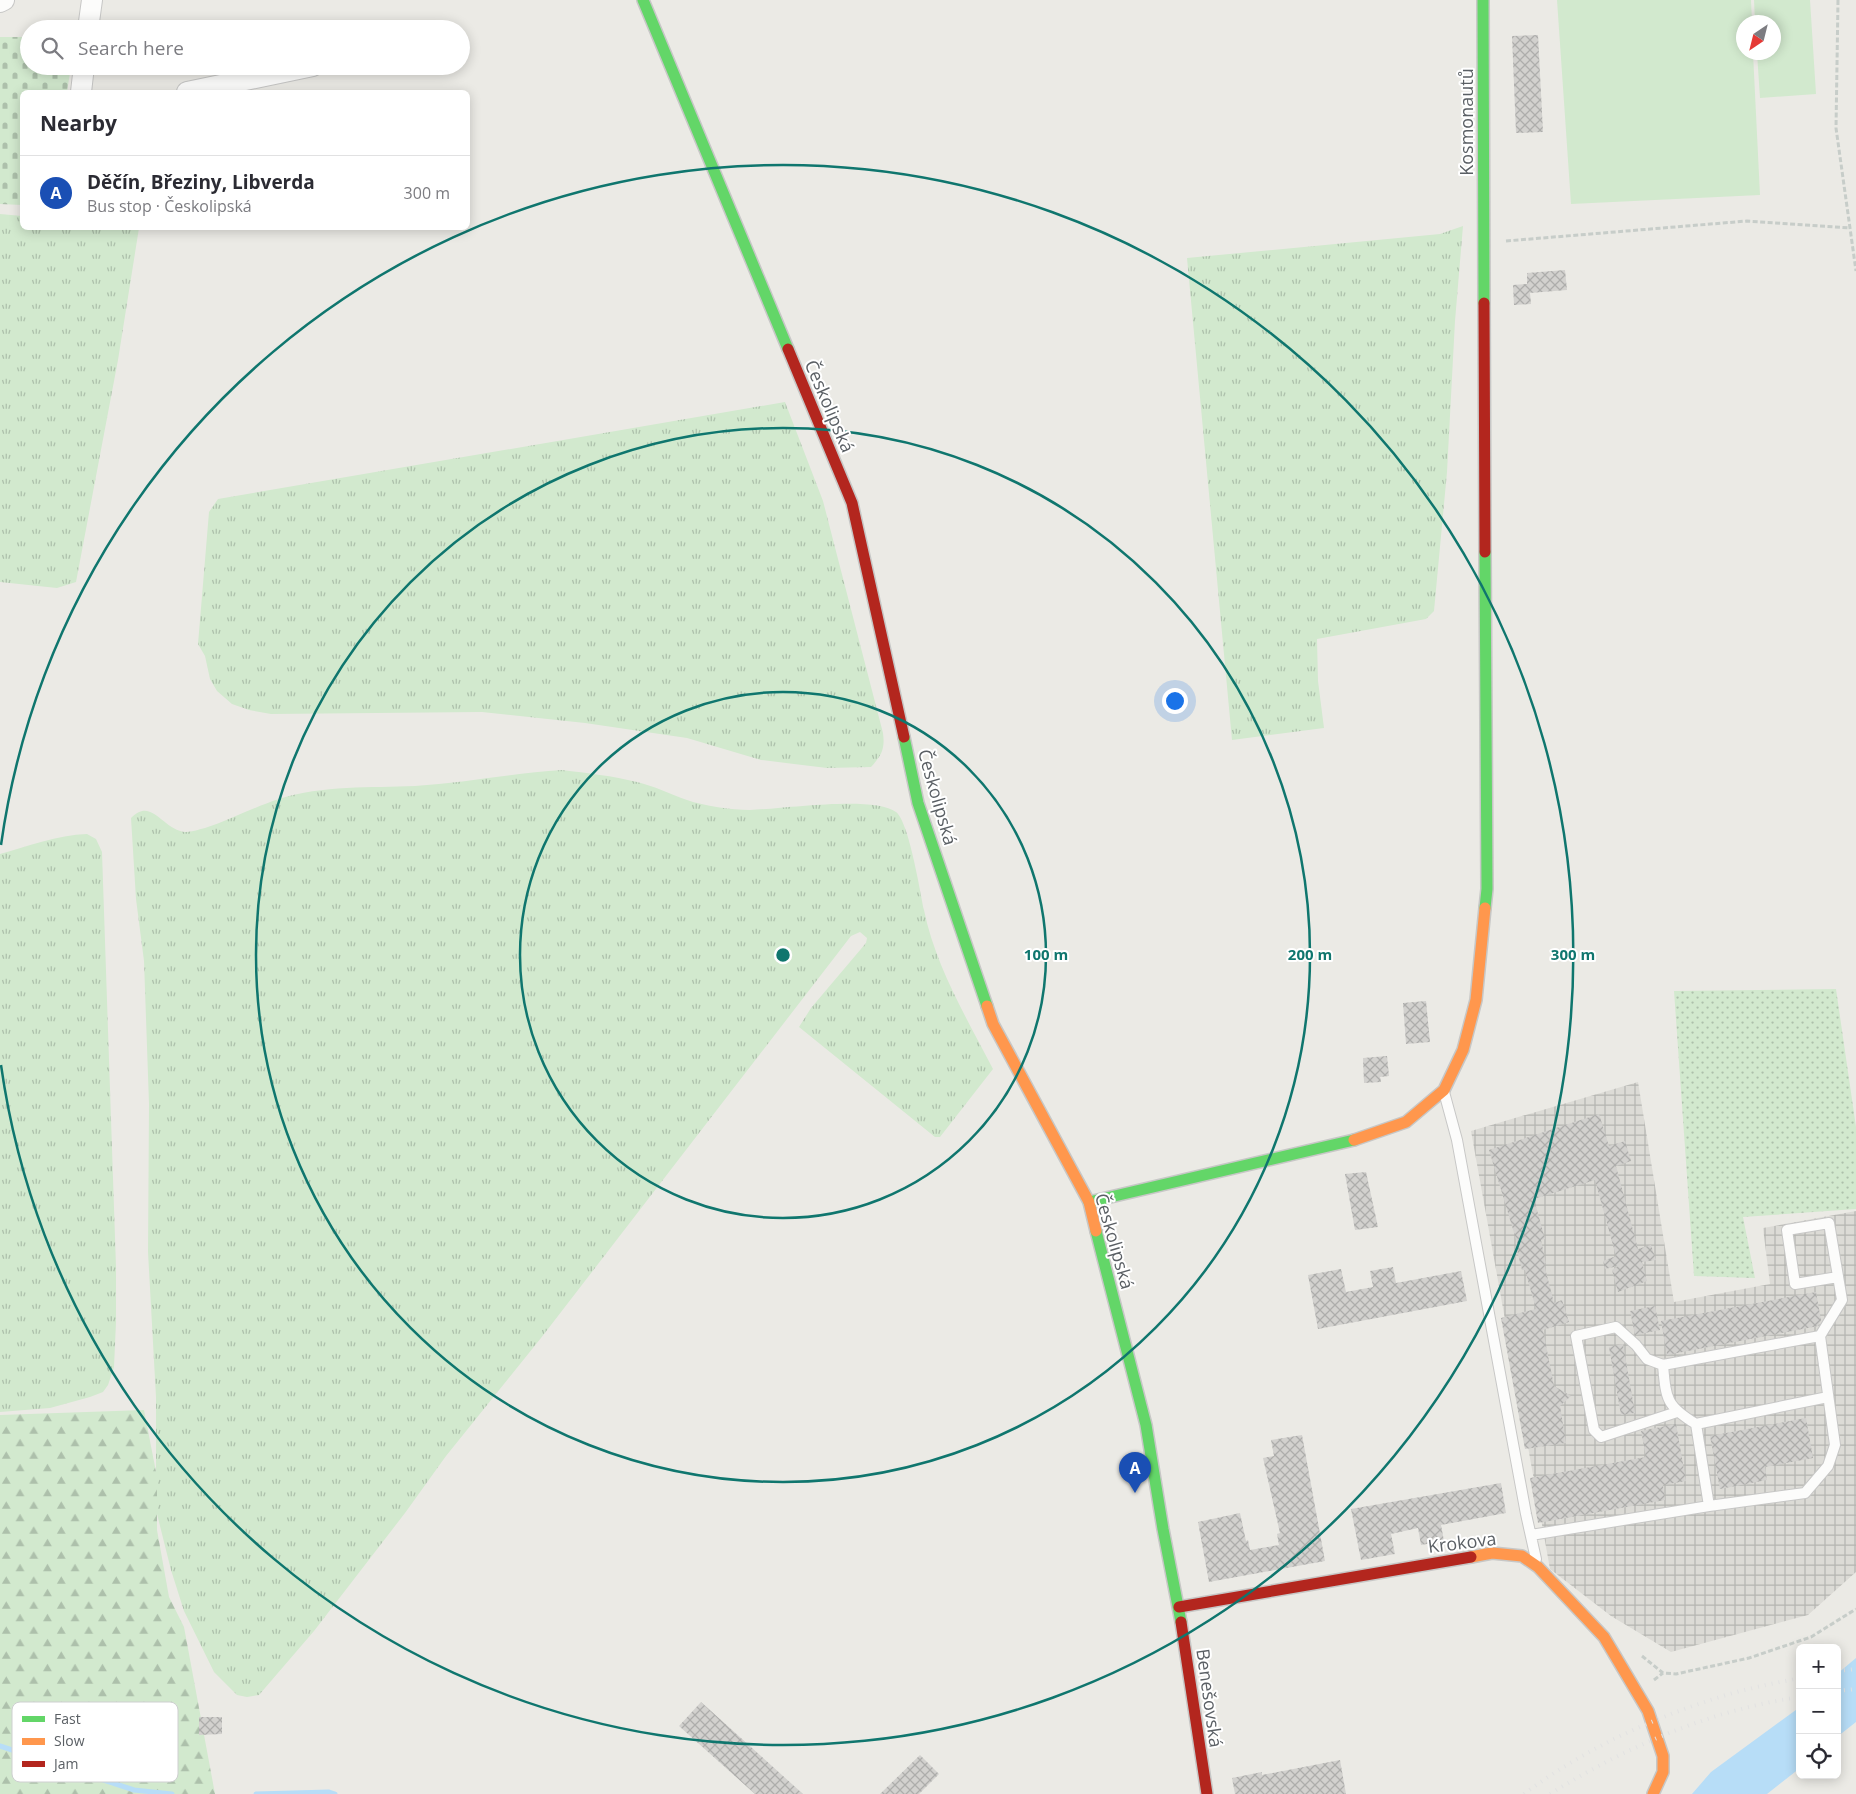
<!DOCTYPE html>
<html lang="en">
<head>
<meta charset="utf-8">
<style>
	body { margin:0; font-family:"Open Sans",sans-serif; background:#f7f7f7; color:#2b2b33 }
	.controls { position:absolute; right:15px; bottom:15px; display:grid; overflow:hidden; border-radius:8px; box-shadow:0 2px 12px #0003 }
	.controls button { width:45px; height:45px; display:grid; place-items:center; padding:0; border:0; border-bottom:1px solid #e1e1e2; background:#fff; color:#2b2b33; font:25px sans-serif }
	.compass { position:absolute; left:1736px; top:15px; width:45px; height:45px; border-radius:50%; background:#fff; box-shadow:0 2px 12px #0003; rotate:215deg }
	.you { position:absolute; left:1174px; top:700px; width:18px; height:18px; margin:-12px; border:4px solid #fff; border-radius:50%; background:#1a73e8; box-shadow:0 0 0 8px #1a73e833 }
	.badge { display:grid; place-items:center; width:32px; height:32px; border-radius:50%; background:#8d9091; color:#fff; font-size:16px; font-weight:700 }
	.pin { position:absolute; translate:-50% -41px; filter:drop-shadow(0 1px 2px #0008) }
	.pin::after { content:''; position:absolute; top:26px; width:18px; height:15px; background:inherit; clip-path:polygon(0 0,100% 0,50% 100%) }
	.list { margin:0; padding:0; list-style:none }
	h2 { display:flex; justify-content:space-between; align-items:center; height:65px; margin:0; padding:0 20px; font-size:21px }
	h2 small { font-size:16px; font-weight:400; color:#7c7c81 }
	.list li { display:grid; grid-template-columns:32px 1fr auto; gap:15px; align-items:center; box-sizing:border-box; height:75px; padding:0 20px; border-top:1px solid #e1e1e2 }
	.list b { display:block; font-size:19px; white-space:nowrap }
	.list p { margin:0; font-size:16px; white-space:nowrap; color:#7c7c81 }
	.list em { font-size:16px; font-style:normal; color:#7c7c81 }
	.icon { flex:none; width:28px; height:28px; fill:none; stroke:currentColor; stroke-width:2; stroke-linecap:round; stroke-linejoin:round }
	.map { position:relative; flex:none; width:1856px; height:1794px; overflow:hidden }
	.search { position:absolute; background:#fff; box-shadow:0 2px 12px #0003; left:20px; top:20px; width:450px; height:55px; display:flex; align-items:center; gap:12px; box-sizing:border-box; padding:0 18px; border-radius:28px; color:#7c7c81; font-size:19px }
	.panel { position:absolute; background:#fff; box-shadow:0 2px 12px #0003; left:20px; top:90px; width:450px; height:140px; border-radius:8px }
	.map>svg:first-child { display:block }
</style>
</head>
<body>
<div class="map">
<svg width="1856" height="1794" viewBox="0 0 1856 1794">
	<defs>
		<pattern id="industrial-grid" width="8" height="8" patternUnits="userSpaceOnUse" patternTransform="scale(1.25)"><rect width="8" height="8" fill="#dcdbd6"/><path d="M0 4h8M4 0v8" fill="none" stroke="#b5b5b1"/></pattern>
		<pattern id="grass-tufts" width="24" height="20" patternUnits="userSpaceOnUse" patternTransform="scale(1.25)"><rect width="24" height="20" fill="#d2e9ce"/><path d="M3 7l-1-3M5 7V3M7 7l1-3M15 17l-1-3M17 17v-4M19 17l1-3" fill="none" stroke="#adc0ab"/></pattern>
		<pattern id="forest-firs" width="22" height="20" patternUnits="userSpaceOnUse" patternTransform="scale(1.25)"><rect width="22" height="20" fill="#d2e9ce"/><path d="M5 1l3.5 6h-7zM16 11l3.5 6h-7z" fill="#adc0ab"/></pattern>
		<pattern id="cemetery-stones" width="16" height="16" patternUnits="userSpaceOnUse" patternTransform="scale(1.25)"><rect width="16" height="16" fill="#d2e9ce"/><path d="M2 7V4a2 2 0 0 1 4 0v3zM10 15v-3a2 2 0 0 1 4 0v3z" fill="#adc0ab"/></pattern>
		<pattern id="park-dots" width="8" height="8" patternUnits="userSpaceOnUse" patternTransform="scale(1.25)"><rect width="8" height="8" fill="#d2e9ce"/><path d="M2 2h.1M6 6h.1" fill="none" stroke="#adc0ab" stroke-width="1.8" stroke-linecap="round"/></pattern>
		<pattern id="building-cross-hatch" width="8" height="8" patternUnits="userSpaceOnUse" patternTransform="scale(1.25)"><rect width="8" height="8" fill="#d2d1ce"/><path d="M0 0l8 8M0 8l8-8" fill="none" stroke="#adadab"/></pattern>
	</defs>
	<rect width="100%" height="100%" fill="#ebeae5"/>
	<path fill="url(#industrial-grid)" d="M1638,1082L1674,1302L1770,1284L1763,1228L1856,1211V1572L1808,1615L1671,1652L1611,1616L1550,1569L1471,1131Z"/>
	<path fill="url(#grass-tufts)" d="M0,214L22,216V228H139L118,360L76,582L57,588L0,582Z
		M1463,226L1455,321L1447,472L1434,611L1426,619L1317,639L1318,681L1324,728L1232,740L1187,258L1440,234Z
		M785,402L823,501L883,733C885,749 882,755 871,767L827,768L761,760L687,738L585,723L482,712L271,714L249,710L232,704L217,691L210,679L205,656L198,644L209,512L218,499Z
		M562,770C587,773 613,776 637,782C654,786 670,794 687,800C704,806 732,810 750,810C780,809 875,795 896,812C909,822 920,891 924,910C935,965 967,1019 993,1069L940,1137H935L799,1027L811,1008L866,943L867,938L860,932L851,936L541,1338L446,1456L405,1513L314,1631L259,1695L247,1697L237,1695L214,1672L184,1611L171,1570L156,1510V1397L148,1252L149,1104L144,961L136,899L131,818C152,796 163,831 186,832C192,832 200,829 205,828C230,820 254,807 279,799C323,785 370,788 415,786C464,783 513,773 562,770Z
		M87,834L96,839L102,852L116,1267V1322L114,1367L108,1385L103,1392L90,1397L50,1408L0,1412V854C28,846 57,835 87,834Z"/>
	<path fill="url(#forest-firs)" d="M144,1410L157,1477V1530L169,1597L184,1627L215,1794H0V1415Z"/>
	<path fill="url(#cemetery-stones)" d="M0,37H29V66H71L67,92H22V205L0,204Z"/>
	<path fill="url(#park-dots)" d="M1836,989L1856,1127V1209L1743,1217L1755,1278L1694,1276L1674,991Z"/>
	<path fill="#d2e9ce" d="M1557,0H1751L1752,22H1744V52L1753,53L1760,195L1571,204Z
		M1754,0H1810L1816,94L1760,98L1757,53L1774,52V22H1755Z"/>
	<path fill="#b7ddf7" d="M1856,1658V1722L1837,1737V1674Z
		M1800,1707V1768L1767,1794H1692L1711,1772Z"/>
	<g fill="none" stroke-linecap="round" stroke-linejoin="round">
		<path stroke="#b7ddf7" stroke-width="5" d="M0,1746L134,1790L172,1794
			M256,1794L329,1792L335,1794"/>
	</g>
	<path fill="url(#building-cross-hatch)" d="M1538,35L1543,132L1516,133L1512,36Z
		M1565,270L1567,290L1530,293L1531,304L1514,305L1513,285L1527,284V273Z
		M1426,1001L1430,1042L1406,1044L1403,1003Z
		M1387,1056L1389,1076L1380,1077L1381,1082L1364,1083L1363,1058Z
		M1599,1114L1609,1146L1625,1141L1631,1161L1616,1166L1638,1249L1651,1245L1656,1260L1642,1262L1647,1281L1618,1292L1612,1270L1618,1266L1605,1269L1603,1261L1616,1256L1595,1180L1534,1199L1545,1239L1541,1240L1546,1264H1544L1554,1303L1562,1300L1569,1322L1543,1330L1554,1386L1571,1396L1560,1406L1566,1443L1525,1449L1501,1318L1536,1309L1525,1270H1522L1516,1246H1518L1489,1150Z
		M1366,1172L1378,1227L1355,1230L1345,1174Z
		M1393,1267L1396,1283L1461,1271L1467,1301L1318,1329L1308,1275L1341,1269L1346,1292L1373,1287L1370,1271Z
		M1816,1292L1821,1320L1818,1326L1667,1355L1661,1321Z
		M1655,1306L1660,1330L1635,1335L1630,1311Z
		M1623,1344L1635,1413L1621,1415L1609,1347Z
		M1806,1418L1813,1458L1765,1467L1767,1480L1720,1489L1710,1436Z
		M1676,1424L1686,1481L1663,1485L1665,1500L1538,1523L1530,1478L1646,1457L1641,1431Z
		M1302,1435L1325,1561L1209,1582L1198,1522L1240,1513L1246,1541L1248,1540L1250,1550L1279,1545L1277,1534L1280,1533L1263,1458L1274,1456L1271,1440Z
		M1501,1483L1506,1513L1441,1525L1444,1541L1421,1545L1418,1528L1391,1534L1395,1554L1361,1560L1351,1509Z
		M701,1702L803,1794H755L679,1726Z
		M199,1717H222V1734L199,1735Z
		M920,1755L939,1774L919,1794H880Z
		M1340,1760L1346,1794H1235L1232,1778L1262,1772V1775Z"/>
	<g fill="none" stroke-linecap="round" stroke-linejoin="round">
		<defs>
			<path id="lane" d="M1444,1092L1457,1140L1526,1514L1536,1559
				M1820,1336L1842,1300L1829,1223L1787,1230L1795,1284L1838,1277
				M1677,1412L1601,1437L1594,1430L1576,1336L1616,1327L1636,1345L1647,1359L1663,1365L1820,1336L1835,1445L1828,1466L1805,1493L1709,1506
				M1696,1424L1828,1397
				M1531,1535L1709,1506L1696,1424C1666,1406 1666,1399 1663,1365"/>
			<path id="street" d="M0,2L4,0
				M88,29L92,0
				M81,92L84,66
				M187,92L313,66"/>
			<path id="fast" d="M643,0L788,349
				M1483,0L1484,303
				M904,737L918,803L987,1006
				M1485,908L1487,889L1485,552
				M1089,1202L1354,1140
				M1096,1231L1146,1425L1163,1529L1181,1622"/>
			<path id="slow" d="M987,1006L993,1024L1089,1202L1096,1231
				M1354,1140L1406,1122L1444,1090L1463,1050L1476,1000L1485,908
				M1471,1557L1492,1553L1522,1556L1538,1567L1604,1637L1648,1711L1663,1756V1772L1653,1794"/>
			<path id="jam" d="M1484,303L1485,552
				M788,349L852,503L904,737
				M1179,1607L1471,1557
				M1181,1622L1207,1794"/>
		</defs>
		<use href="#lane" stroke="#c7c7c6" stroke-width="12"/>
		<use href="#street" stroke="#c7c7c6" stroke-width="22"/>
		<use href="#fast" stroke="#c7c7c6" stroke-width="14"/>
		<use href="#slow" stroke="#c7c7c6" stroke-width="14"/>
		<use href="#jam" stroke="#c7c7c6" stroke-width="14"/>
		<path stroke="#c7cdc9" stroke-width="3" stroke-dasharray="5 2.5" stroke-linecap="butt" d="M1838,0L1836,128L1856,271
			M1506,241L1747,221L1850,228
			M1642,1656L1663,1673L1676,1674L1749,1658L1811,1637L1856,1609
			M1654,1680L1663,1673"/>
		<use href="#lane" stroke="#fcfcfb" stroke-width="10"/>
		<use href="#street" stroke="#fcfcfb" stroke-width="20"/>
		<use href="#fast" stroke="#63d668" stroke-width="11"/>
		<use href="#slow" stroke="#ff974d" stroke-width="11"/>
		<use href="#jam" stroke="#b3261e" stroke-width="11"/>
		<path stroke="#e2e2e2" stroke-width="4" stroke-dasharray="1 6" stroke-linecap="butt" d="M1837,1671L1856,1669
			M1837,1691L1856,1689
			M1524,1794C1588,1746 1663,1713 1740,1691C1760,1686 1780,1682 1800,1678
			M1550,1794C1626,1747 1710,1710 1800,1697"/>
	</g>
	<g fill="none" stroke="#0f766e" stroke-width="2.5">
		<circle cx="783" cy="955" r="263"/>
		<circle cx="783" cy="955" r="527"/>
		<path d="M1 845A790 790 0 1 1 1 1065"/>
	</g>
	<g text-anchor="middle" dominant-baseline="central" stroke-width="4" stroke-linejoin="round" paint-order="stroke">
		<g font-size="18" fill="#5a5f64" stroke="#fff">
			<text transform="translate(1466 122) rotate(-90)">Kosmonautů</text>
			<text transform="translate(830 406) rotate(67)">Českolipská</text>
			<text transform="translate(938 797) rotate(74)">Českolipská</text>
			<text transform="translate(1115 1241) rotate(74)">Českolipská</text>
			<text transform="translate(1462 1542) rotate(-7)">Krokova</text>
			<text transform="translate(1210 1698) rotate(82)">Benešovská</text>
		</g>
	</g>
	<rect x="12" y="1702" width="166" height="80" rx="8" fill="#fff" stroke="#cecfd0" stroke-width="1"/>
	<rect x="22" y="1716" width="23" height="6" fill="#63d668"/>
	<rect x="22" y="1738" width="23" height="7" fill="#ff974d"/>
	<rect x="22" y="1761" width="23" height="6" fill="#b3261e"/>
	<g font-size="14" fill="#5a5f64">
		<text x="54" y="1724">Fast</text>
		<text x="54" y="1746">Slow</text>
		<text x="54" y="1769">Jam</text>
	</g>
	<circle cx="783" cy="955" r="8" fill="#0f766e" stroke="#fff" stroke-width="2.5"/>
	<g font-size="15" text-anchor="middle" font-weight="bold" fill="#0f766e" stroke="#fff" stroke-width="4" stroke-linejoin="round" paint-order="stroke">
		<text x="1046" y="960">100 m</text>
		<text x="1310" y="960">200 m</text>
		<text x="1573" y="960">300 m</text>
	</g>
</svg>
<div class="controls">
<button>+</button>
<button>−</button>
<button><svg class="icon" aria-label="locate" viewBox="0 0 24 24"><circle cx="12" cy="12" r="6"/><path d="M12 2v4M12 18v4M2 12h4M18 12h4"/></svg></button>
</div>
<svg class="compass" viewBox="-18 -18 36 36"><path d="M0-13l5 13h-10z" fill="#e53935"/><path d="M0 13l5-13h-10z" fill="#7c7c81"/></svg>
<div class="you"></div>
<div class="pin badge" style="left:1135px;top:1493px;background:#1a4fb4">A</div>
<div class="search"><svg class="icon" aria-label="search" viewBox="0 0 24 24"><circle cx="10" cy="10" r="6"/><path d="M15 15l6 6"/></svg>Search here</div>
<section class="panel">
<h2>Nearby<small></small></h2>
<ul class="list">
<li><span class="badge" style="background:#1a4fb4">A</span><div><b>Děčín, Březiny, Libverda</b><p>Bus stop · Českolipská</p></div><em>300 m</em></li>
</ul>
</section>
</div>
</body>
</html>
